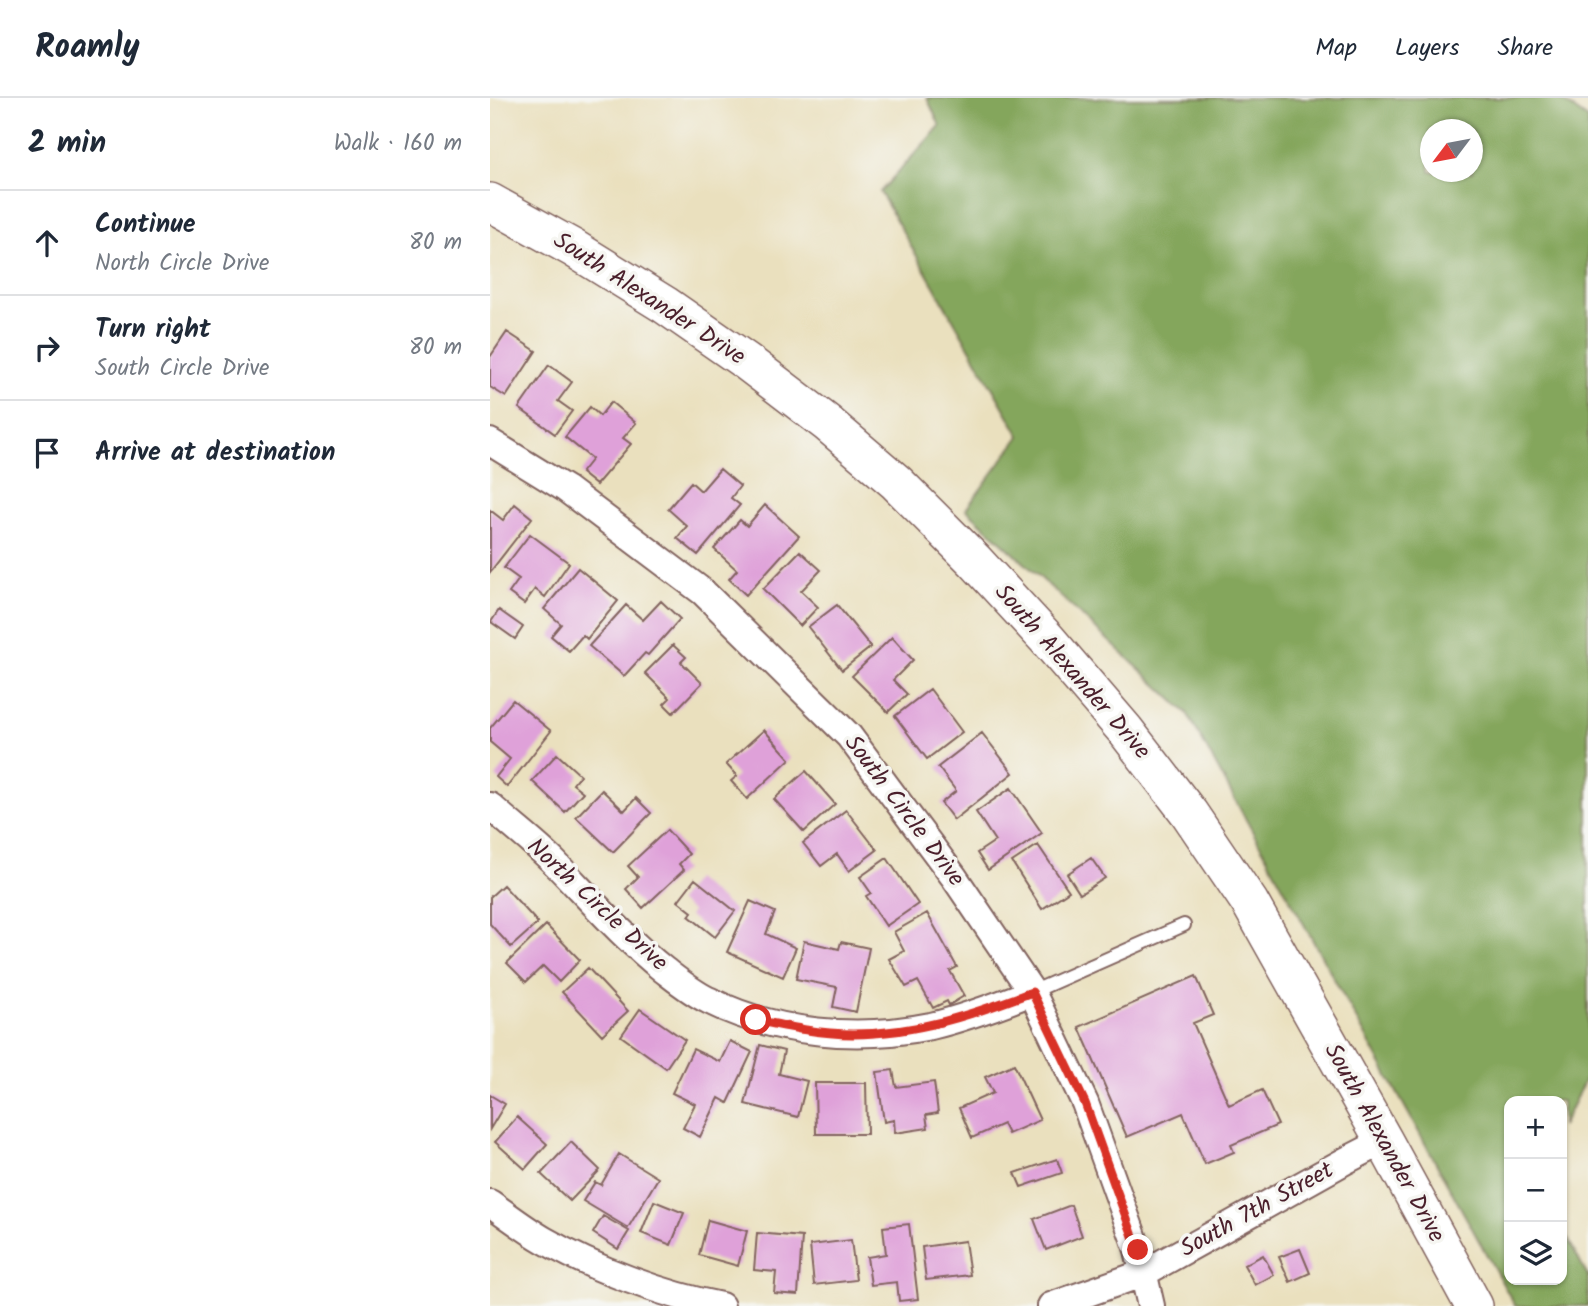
<!DOCTYPE html>
<html lang="en">
<head>
<meta charset="utf-8">
<style>
	body { margin:0; font-family:Kalam,sans-serif; background:#f2f2f3; color:#1f2937 }
	.controls { position:absolute; right:21px; bottom:21px; display:grid; overflow:hidden; border-radius:14px; box-shadow:0 2px 5px #0004 }
	.controls button { width:63px; height:63px; display:grid; place-items:center; padding:0; border:0; border-bottom:2px solid #e0e1e3; background:#fff; color:#1f2937; font:35px sans-serif }
	.compass { position:absolute; left:930px; top:21px; width:63px; height:63px; border-radius:50%; background:#fff; box-shadow:0 2px 5px #0004; rotate:238deg }
	.stop { position:absolute; width:21px; height:21px; margin:-16px; border:5px solid #d93025; border-radius:50%; background:#fff }
	.stop.end { background:#d93025; border-color:#fff; box-shadow:0 2px 7px #0008 }
	.list { margin:0; padding:0; list-style:none }
	h2 { display:flex; justify-content:space-between; align-items:center; height:91px; margin:0; padding:0 28px; font-size:30px }
	h2 small { font-size:23px; font-weight:400; color:#747a83 }
	.list li { display:grid; grid-template-columns:46px 1fr auto; gap:21px; align-items:center; box-sizing:border-box; height:105px; padding:0 28px; border-top:2px solid #e0e1e3 }
	.list b { display:block; font-size:26px; white-space:nowrap }
	.list p { margin:0; font-size:23px; white-space:nowrap; color:#747a83 }
	.list em { font-size:23px; font-style:normal; color:#747a83 }
	.icon { flex:none; width:38px; height:38px; fill:none; stroke:currentColor; stroke-width:2; stroke-linecap:round; stroke-linejoin:round }
	.map { position:relative; flex:none; width:1098px; height:1208px; overflow:hidden }
	header { display:flex; align-items:center; gap:42px; box-sizing:border-box; height:98px; padding:0 35px; background:#fff; border-bottom:2px solid #e0e1e3 }
	header strong { font-size:33px }
	nav { display:flex; gap:38px; margin-inline-start:auto; font-size:24px }
	main { display:flex }
	aside { flex:1; background:#fff }
	.map>svg:first-child { display:block }
</style>
</head>
<body>
<header>
<strong>Roamly</strong>
<nav><a>Map</a><a>Layers</a><a>Share</a></nav>
</header>
<main>
<aside>
<h2>2 min<small>Walk · 160 m</small></h2>
<ul class="list">
<li><svg class="icon" aria-label="ahead" viewBox="0 0 24 24"><path d="M12 20V5M6 11l6-6 6 6"/></svg><div><b>Continue</b><p>North Circle Drive</p></div><em>80 m</em></li>
<li><svg class="icon" aria-label="right" viewBox="0 0 24 24"><path d="M7 20v-9h11M14 6l5 5-5 5"/></svg><div><b>Turn right</b><p>South Circle Drive</p></div><em>80 m</em></li>
<li><svg class="icon" aria-label="arrive" viewBox="0 0 24 24"><path d="M6 21V4h12l-3 4 3 4H6"/></svg><div><b>Arrive at destination</b></div></li>
</ul>
</aside>
<div class="map">
<svg width="1098" height="1208" viewBox="0 0 1098 1208">
	<rect width="100%" height="100%" fill="#f6f6f2"/>
	<filter id="ink" filterUnits="userSpaceOnUse"><feTurbulence type="fractalNoise" baseFrequency=".0143" numOctaves="2"/><feDisplacementMap in="SourceGraphic" scale="14" xChannelSelector="R" yChannelSelector="G"/><feConvolveMatrix kernelMatrix="1 2 1 2 8 2 1 2 1" color-interpolation-filters="sRGB"/></filter>
	<filter id="wash" filterUnits="userSpaceOnUse"><feTurbulence type="fractalNoise" baseFrequency=".00686" numOctaves="4" result="noise"/><feDisplacementMap in="SourceGraphic" scale="28" xChannelSelector="R" yChannelSelector="G"/><feGaussianBlur stdDeviation="1.57" result="paint"/><feColorMatrix in="noise" values="0 0 0 0 0 0 0 0 0 0 0 0 0 0 0 0 0 1.4 0 .05"/><feComposite in="paint" operator="in"/></filter>
	<g filter="url(#wash)">
		<rect width="100%" height="100%" fill="#eae0be"/>
		<path fill="#84a65c" stroke="#676244" stroke-width="2" fill-rule="evenodd" d="M437,0H1068L1098,21V976L1072,1028V1003H1019V1182H1072V1130L1098,1178V1208H1025L697,615L476,411L530,338L390,94L450,28ZM940,32H982V74H940Z"/>
		<g id="blocks">
			<path fill="#dfa1d9" d="M17,234L46,253L16,299L0,289V259Z
				M59,267L82,284L68,303L82,313L65,336L29,310Z
				M121,304L146,325L133,340L141,346L106,387L91,375L102,361L75,339L100,309L110,318Z
				M230,371L250,388L241,400L250,407L208,457L187,440L197,428L178,411L201,384L211,393Z
				M25,406L42,420L0,474V412L13,422Z
				M275,407L309,438L256,497L239,481L247,472L224,451L250,422L257,428Z
				M40,436L79,465L55,499L45,491L34,506L19,495L29,481L14,470Z
				M310,453L331,472L311,493L328,509L310,528L273,491Z
				M88,470L128,503L97,541L93,537L79,553L61,538L71,526L54,511Z
				M171,503L190,521L158,557L155,555L134,578L99,548L136,507L153,522Z
				M347,507L381,549L352,572L318,529Z
				M9,512L33,529L25,541L1,524Z
				M402,539L423,562L403,582L417,596L398,614L362,578Z
				M183,547L196,559L191,564L212,585L183,615L174,606L180,600L155,575Z
				M440,591L472,634L437,661L405,618Z
				M23,602L61,633L17,689L6,679L20,661L0,644V630Z
				M274,632L300,661L257,701L241,683L247,678L236,666Z
				M492,635L523,675L464,722L451,705L466,693L448,669Z
				M67,656L90,677L83,686L93,694L75,714L42,683Z
				M316,673L345,706L314,734L284,701Z
				M521,690L552,735L498,772L487,755L505,743L486,714Z
				M112,692L134,713L146,700L161,715L123,754L86,719Z
				M356,712L387,752L359,773L347,756L331,768L313,745Z
				M177,732L199,756L189,766L194,772L153,810L136,791L148,779L138,768Z
				M548,747L579,793L552,811L522,764Z
				M397,760L428,806L396,828L376,798L381,795L370,779Z
				M601,760L615,780L590,796L577,776Z
				M205,781L245,813L225,839L199,818L202,814L188,803Z
				M13,787L48,825L21,849L0,826V799Z
				M260,803L285,814L276,836L306,850L293,879L237,854Z
				M437,815L467,869L460,873L474,898L459,907L457,903L443,910L428,883L416,889L399,861L414,853L404,834Z
				M56,827L90,862L69,884L53,868L36,884L17,865Z
				M314,843L349,851L351,844L379,850L366,914L343,909L347,889L306,881Z
				M98,870L138,913L112,937L72,894Z
				M706,878L723,917L703,925L739,1007L772,992L788,1027L741,1047L744,1054L715,1066L693,1015L637,1039L589,929Z
				M150,911L195,942L176,970L131,938Z
				M240,943L262,954L238,1005L229,1000L210,1039L193,1030L205,1006L182,995L203,951L230,964Z
				M270,947L294,953L289,976L317,983L308,1019L255,1006Z
				M524,966L550,1022L518,1036L513,1026L482,1040L469,1010L503,995L495,979Z
				M403,972L406,989L444,984L448,1015L436,1017L438,1030L405,1035L404,1022L394,1024L387,974Z
				M325,985H376L377,1036H326Z
				M0,997L15,1006L0,1031Z
				M27,1019L57,1046L35,1071L5,1044Z
				M81,1044L110,1072L80,1103L51,1076Z
				M129,1056L168,1080L138,1130L93,1103L105,1084L111,1087Z
				M567,1061L572,1075L531,1089L525,1075Z
				M164,1103L194,1115L181,1147L151,1135Z
				M581,1107L592,1138L556,1152L544,1121Z
				M113,1118L139,1133L128,1151L103,1135Z
				M218,1122L257,1133L248,1168L209,1157Z
				M419,1126L428,1201L409,1203L407,1184L381,1187L377,1159L396,1156L393,1129Z
				M267,1135L312,1139L308,1197L284,1195L286,1174L264,1172Z
				M361,1142L366,1182L324,1187L320,1147Z
				M475,1143L480,1177L436,1182L432,1149Z
				M810,1151L820,1175L800,1184L789,1159Z
				M773,1157L784,1177L765,1187L754,1167Z"/>
		</g>
	</g>
	<g filter="url(#ink)">
		<use href="#blocks" fill-opacity="0" stroke="#82635e" stroke-width="2"/>
		<g fill="none" stroke-linecap="round" stroke-linejoin="round">
			<defs>
				<path id="lane" d="M542,894L694,827"/>
				<path id="street" d="M0,344L76,391L213,494L359,638L464,779L542,894L595,1005L648,1152L661,1208
					M0,708C21,727 44,744 64,764C100,801 134,840 174,872C187,882 203,895 218,902C286,936 367,943 441,928C475,920 509,907 542,894
					M0,1105C17,1117 35,1131 54,1142C104,1171 174,1197 231,1208
					M561,1208L654,1175L855,1063L894,1043"/>
				<path id="secondary" d="M0,104L83,150L175,207L257,264L337,325L406,384L485,463L557,541L635,632L699,715L760,805L894,1043L984,1208"/>
			</defs>
			<use href="#lane" stroke="#82635e" stroke-width="16"/>
			<use href="#street" stroke="#82635e" stroke-width="30"/>
			<use href="#secondary" stroke="#82635e" stroke-width="40"/>
			<use href="#lane" stroke="#fff" stroke-width="12"/>
			<use href="#street" stroke="#fff" stroke-width="26"/>
			<use href="#secondary" stroke="#fff" stroke-width="37"/>
		</g>
	</g>
	<g fill="none" stroke-linecap="round" stroke-linejoin="round" filter="url(#ink)">
		<path stroke="#d93025" stroke-width="9" d="M266,922C298,929 330,936 363,936C426,936 484,916 542,894L595,1005L648,1152"/>
	</g>
	<g text-anchor="middle" dominant-baseline="central" stroke-width="7" stroke-linejoin="round" paint-order="stroke">
		<g font-size="24" fill="#4a1f2b" stroke="#f6f6f2">
			<text transform="translate(159 201) rotate(33)">South Alexander Drive</text>
			<text transform="translate(582 574) rotate(49)">South Alexander Drive</text>
			<text transform="translate(414 713) rotate(53)">South Circle Drive</text>
			<text transform="translate(107 807) rotate(43)">North Circle Drive</text>
			<text transform="translate(894 1045) rotate(61)">South Alexander Drive</text>
			<text transform="translate(767 1112) rotate(-29)">South 7th Street</text>
		</g>
	</g>
</svg>
<div class="controls">
<button>+</button>
<button>−</button>
<button><svg class="icon" aria-label="layers" viewBox="0 0 24 24"><path d="M12 4l9 5-9 5-9-5zM3 14l9 5 9-5"/></svg></button>
</div>
<svg class="compass" viewBox="-18 -18 36 36"><path d="M0-13l5 13h-10z" fill="#e53935"/><path d="M0 13l5-13h-10z" fill="#747a83"/></svg>
<div class="stop" style="left:266px;top:922px"></div>
<div class="stop end" style="left:648px;top:1152px"></div>
</div>
</main>
</body>
</html>
